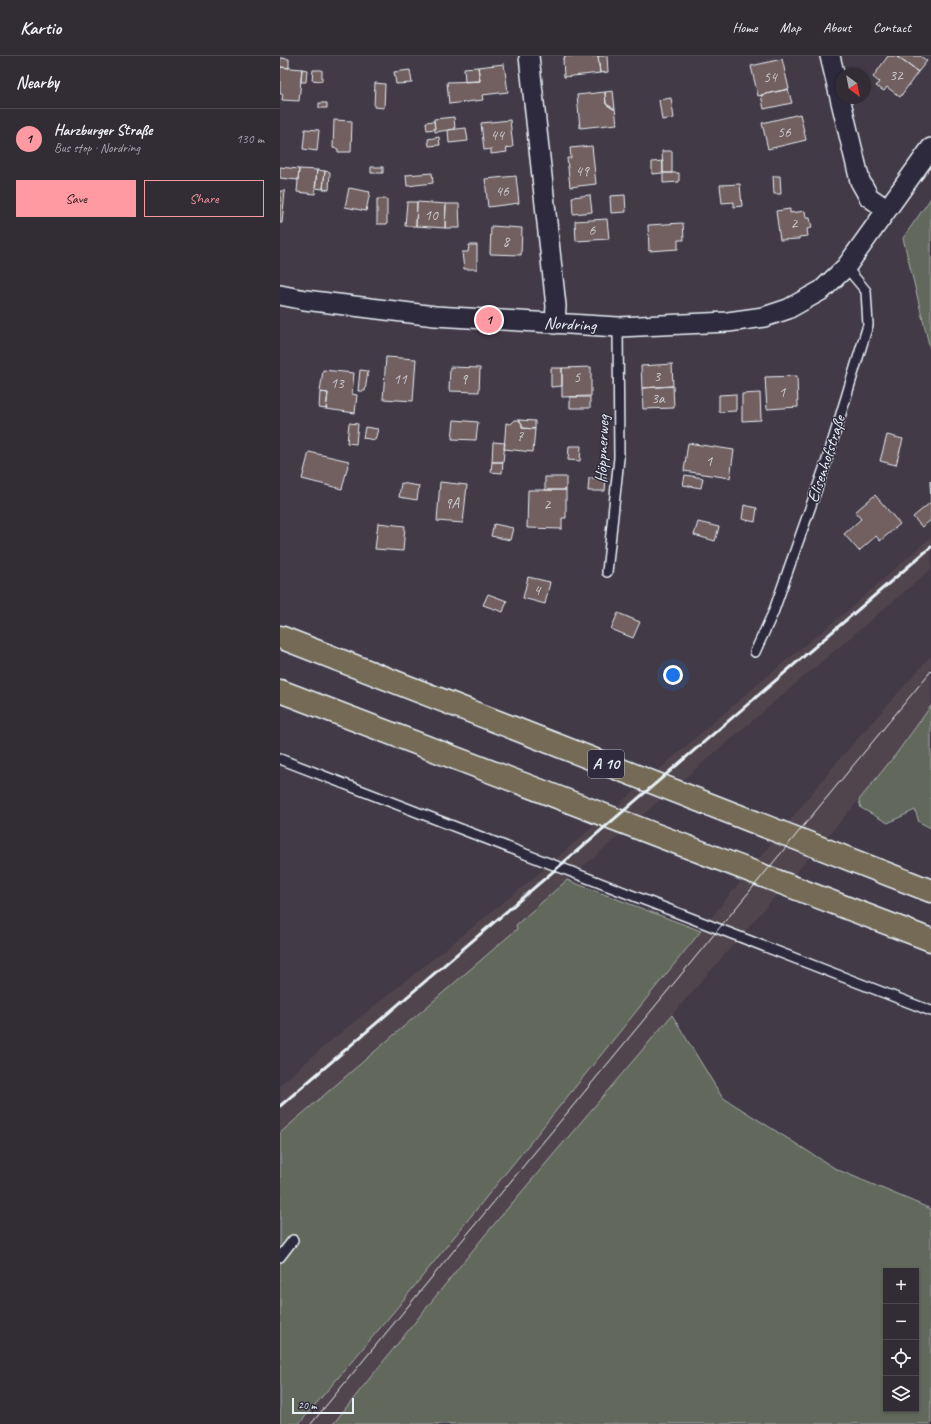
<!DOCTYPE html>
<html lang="en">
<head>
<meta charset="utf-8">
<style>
	body { margin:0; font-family:Caveat,sans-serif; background:#3a343d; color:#f1f3f6 }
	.controls { position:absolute; right:12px; bottom:12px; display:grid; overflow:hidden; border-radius:0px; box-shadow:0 1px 3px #0004 }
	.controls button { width:36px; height:36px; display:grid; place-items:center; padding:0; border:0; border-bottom:1px solid #4d4850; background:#322c35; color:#f1f3f6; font:20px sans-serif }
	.compass { position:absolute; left:555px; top:12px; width:36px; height:36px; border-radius:50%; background:#322c35; box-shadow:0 1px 3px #0004; rotate:148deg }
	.scale { position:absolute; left:12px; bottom:10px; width:62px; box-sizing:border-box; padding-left:4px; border:2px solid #e8f1f8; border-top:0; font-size:11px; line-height:14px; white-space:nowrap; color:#e8f1f8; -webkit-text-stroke:3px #2f2a3d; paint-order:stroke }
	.you { position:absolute; left:393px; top:619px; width:14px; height:14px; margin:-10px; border:3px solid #fff; border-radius:50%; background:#1a73e8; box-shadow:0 0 0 6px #1a73e833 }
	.badge { display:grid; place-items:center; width:26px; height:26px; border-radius:50%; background:#ff9aa2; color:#111; font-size:13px; font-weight:700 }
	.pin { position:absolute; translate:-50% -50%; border:2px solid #fff; box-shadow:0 1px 4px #0006 }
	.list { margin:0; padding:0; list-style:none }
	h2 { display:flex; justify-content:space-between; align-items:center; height:52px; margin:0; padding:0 16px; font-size:17px }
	h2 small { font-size:13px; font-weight:400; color:#a8a7ad }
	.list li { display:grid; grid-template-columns:26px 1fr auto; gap:12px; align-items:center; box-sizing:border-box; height:60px; padding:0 16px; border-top:1px solid #4d4850 }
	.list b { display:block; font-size:15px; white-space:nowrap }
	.list p { margin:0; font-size:13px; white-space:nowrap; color:#a8a7ad }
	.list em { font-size:13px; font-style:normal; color:#a8a7ad }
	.actions { display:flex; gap:8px; padding:12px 16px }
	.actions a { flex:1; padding:9px 0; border:1px solid #ff9aa2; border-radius:0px; text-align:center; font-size:14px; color:#ff9aa2 }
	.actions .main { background:#ff9aa2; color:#111 }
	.icon { flex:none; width:22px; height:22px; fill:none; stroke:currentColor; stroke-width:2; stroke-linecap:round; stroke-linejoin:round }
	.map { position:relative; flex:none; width:651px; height:1368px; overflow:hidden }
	header { display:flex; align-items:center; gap:24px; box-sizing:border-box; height:56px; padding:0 20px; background:#322c35; border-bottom:1px solid #4d4850 }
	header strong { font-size:19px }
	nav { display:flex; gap:22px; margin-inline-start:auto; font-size:14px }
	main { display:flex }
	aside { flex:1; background:#322c35 }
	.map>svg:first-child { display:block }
</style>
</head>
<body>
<header>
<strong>Kartio</strong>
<nav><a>Home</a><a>Map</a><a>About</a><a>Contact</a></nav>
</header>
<main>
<aside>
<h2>Nearby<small></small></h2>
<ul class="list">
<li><span class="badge">1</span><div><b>Harzburger Straße</b><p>Bus stop · Nordring</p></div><em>130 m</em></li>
</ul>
<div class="actions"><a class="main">Save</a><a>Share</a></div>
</aside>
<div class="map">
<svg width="651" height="1368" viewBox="0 0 651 1368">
	<rect width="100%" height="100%" fill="#433a47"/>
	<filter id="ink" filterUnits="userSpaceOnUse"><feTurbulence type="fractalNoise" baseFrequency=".025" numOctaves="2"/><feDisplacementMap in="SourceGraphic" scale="8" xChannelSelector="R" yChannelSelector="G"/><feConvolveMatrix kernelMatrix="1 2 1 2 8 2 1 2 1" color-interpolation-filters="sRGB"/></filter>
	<g filter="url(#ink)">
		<path fill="#51454e" d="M651,481V513L427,703L236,869L237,873L0,1077V1029L48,987L249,826L485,622L572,551Z
			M651,600V650L616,698L579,744L392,959L205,1179L53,1368H19L116,1253L557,706Z"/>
		<path fill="#62695b" stroke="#a5adaa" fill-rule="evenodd" d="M651,142V297L623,182Z
			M651,650V772L639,766L635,754L608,767L581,752L579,744L616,698Z
			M287,824L421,875L116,1253L19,1368H0V1077L237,873L236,869Z
			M392,959L442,1041L556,1113L651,1153V1368H53L205,1179ZM606,1215H636V1353H606Z"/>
		<path fill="#725f5f" stroke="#e8f1f8" d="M284,0H318L320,17L284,21L283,3L285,2Z
			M318,0H327L328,16L320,17Z
			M608,0H616L638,16L620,41L607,31L604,35L596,30L599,26L593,21Z
			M616,0H640L647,5L638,16Z
			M0,2L9,3V12L0,11Z
			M502,3L509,33L478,40L471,10Z
			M224,8L228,36L202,39L203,44L169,48L167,26L200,25L198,11Z
			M0,11L22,13L19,45L2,44L3,38H0Z
			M198,11L200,25L185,26L184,12Z
			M22,13L27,14L26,26H21Z
			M33,14H42V25L32,24Z
			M130,14L132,27L116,28L114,16Z
			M95,27L105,28L104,52L94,51Z
			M508,33L512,47L484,53L481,39Z
			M333,35L335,53H333L326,48L325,36Z
			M325,36L326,48L335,53L337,68L300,72L297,39Z
			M391,42L394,62L382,64L379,44Z
			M39,47H47V52H39Z
			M520,58L526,84L488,93L482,67Z
			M174,61L175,73L155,76L154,63Z
			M54,64L72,65L71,96H58V93L53,92Z
			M230,64L233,91L226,92L227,96L211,98V93L204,94L201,67Z
			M154,65L155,73L147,74L146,66Z
			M186,72L188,85L169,87L168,74Z
			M25,73L39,74L37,95L23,93Z
			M159,81L160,89L149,90L148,83Z
			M312,90L316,128L290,131L287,102H291L290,92Z
			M382,95H392V117H383Z
			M383,105V117L372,118V106Z
			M0,111L19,113L18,124L0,122Z
			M91,111H103V117H91Z
			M19,113L37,114L35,138L17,136Z
			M37,114L45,115L43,133L35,132Z
			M45,115L50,116L49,134L43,133Z
			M152,117L153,127L127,130L126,119Z
			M383,117H399V126L383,127Z
			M236,120L239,147L208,151L205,123Z
			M493,120H500L501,138H494Z
			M460,128L462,150L454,151V146L442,147L440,129Z
			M69,132L90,136L86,155L65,151Z
			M0,135H5L2,167H0Z
			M310,139L312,156L293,158L292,141Z
			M345,139L346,156L331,157L330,140Z
			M97,143H107V168H97Z
			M127,146H137L136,170H125Z
			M137,146L166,148L165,172L136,170Z
			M166,148H179L180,172H165Z
			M510,153V157L525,155L526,162H530L532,172L527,173L528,180L519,181V183L500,184L496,155Z
			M327,163L329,183L296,185L295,165Z
			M403,167L404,184H398V193L369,195L368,169Z
			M211,170L242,172L241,199L210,198Z
			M189,189H197V213H184L182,196H188Z
			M106,301L136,303L133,345L103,343Z
			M392,308L393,330L362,332L361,310Z
			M170,311L200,312L199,336L169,335Z
			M311,311V340L282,341V312Z
			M271,312H282V330L271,331Z
			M43,314L74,317L72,338L77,339L75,357L46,353L48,337L40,336Z
			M80,314L88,315L85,335H78Z
			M517,320L518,351L487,353L485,321Z
			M393,330L394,352L363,353L362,332Z
			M40,336L48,337L46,353L39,352Z
			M480,337L481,364L462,365V338Z
			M456,338V355L439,356V339Z
			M290,341H310V352H290Z
			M174,364L198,366L196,384L172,383Z
			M235,364H239L242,368V372L255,373L253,396L224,393L226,367L231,368Z
			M239,364L255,365V373L242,372V368Z
			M69,367L78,368L76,388L67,387Z
			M85,371L98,373L95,384L83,382Z
			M607,379L623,383L616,409L600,405Z
			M213,386L225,387L223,406H212Z
			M408,387L454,394L450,422L404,415Z
			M289,390H301L300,405L288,404Z
			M29,396L69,405L62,433L22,423Z
			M212,406H223L222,417L211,416Z
			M405,419L423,422L421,432L403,429Z
			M265,421H286V434H265Z
			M309,422H326L325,435H308Z
			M650,425L651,426V464L642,471L633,461L651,446Z
			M160,426L187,429L183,467L157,465Z
			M121,427L139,430L137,444L119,441Z
			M248,434H286V462H282V473L247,472Z
			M595,439L620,468L600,485L596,480L579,495L564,478L581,463L575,456Z
			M464,449L477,452L475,466L462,463Z
			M418,466L439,471L435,485L414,479Z
			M98,467L125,470L123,495L95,493Z
			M214,468L233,472L230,484L211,480Z
			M248,521L270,526L265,548L243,542Z
			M208,538L227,545L223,556L203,549Z
			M338,557L360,566L353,582L331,573Z"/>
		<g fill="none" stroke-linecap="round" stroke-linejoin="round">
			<defs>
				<path id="service" d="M327,516L339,402L338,271
					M475,596L493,557L546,407L588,269L586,235L566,211
					M0,703L651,955
					M0,1201L13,1184"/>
				<path id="minor" d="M249,0L276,250L275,268
					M550,0L580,125L589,141L606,153
					M0,239L25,244L155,260L338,271L448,266L484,261L508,253L542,234L566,211L651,92"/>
				<path id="motorway" d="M0,581L651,835
					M0,635L651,884"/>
			</defs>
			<use href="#service" stroke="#e8f1f8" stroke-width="12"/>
			<use href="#minor" stroke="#e8f1f8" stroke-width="22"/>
			<use href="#motorway" stroke="#e8f1f8" stroke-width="25"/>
			<use href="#service" stroke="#2f2a3d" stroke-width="9"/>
			<use href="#minor" stroke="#2f2a3d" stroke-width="19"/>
			<use href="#motorway" stroke="#746b55" stroke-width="22"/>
			<path stroke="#e8f1f8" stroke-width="1" d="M31,1368L651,615"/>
			<path stroke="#e8f1f8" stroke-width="3" d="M0,1050L651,491"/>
		</g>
	</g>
	<g text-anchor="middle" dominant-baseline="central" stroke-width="3" stroke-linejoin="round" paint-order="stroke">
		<g font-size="15" fill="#caccd2">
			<text x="616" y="19">32</text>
			<text x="490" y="21">54</text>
			<text x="504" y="76">56</text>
			<text x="217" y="79">44</text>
			<text x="302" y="115">49</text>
			<text x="222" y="135">46</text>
			<text x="151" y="159">10</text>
			<text x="514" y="167">2</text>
			<text x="312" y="174">6</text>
			<text x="226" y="185">8</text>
			<text x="377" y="320">3</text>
			<text x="297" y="321">5</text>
			<text x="120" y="323">11</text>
			<text x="184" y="323">9</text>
			<text x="57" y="327">13</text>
			<text x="502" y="336">1</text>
			<text x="378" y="342">3a</text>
			<text x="240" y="380">7</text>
			<text x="429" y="405">1</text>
			<text x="172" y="447">9A</text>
			<text x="267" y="448">2</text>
			<text x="257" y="534">4</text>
		</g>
		<rect fill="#2f2a3d" stroke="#b0b5c0" stroke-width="1" x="308" y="694" width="36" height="28" rx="3"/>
		<g font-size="16" font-weight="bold" fill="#e8f1f8">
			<text x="326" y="708">A 10</text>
		</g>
		<g font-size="17" fill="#e8f1f8" stroke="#2f2a3d">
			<text transform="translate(290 268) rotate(3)">Nordring</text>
			<text transform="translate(322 393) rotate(-88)">Höppnerweg</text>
			<text transform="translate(546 403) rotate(-72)">Elisenhofstraße</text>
		</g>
	</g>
</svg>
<div class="controls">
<button>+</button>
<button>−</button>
<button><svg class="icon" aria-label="locate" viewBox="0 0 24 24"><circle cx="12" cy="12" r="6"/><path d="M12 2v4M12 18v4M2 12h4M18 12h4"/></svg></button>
<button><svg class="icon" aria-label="layers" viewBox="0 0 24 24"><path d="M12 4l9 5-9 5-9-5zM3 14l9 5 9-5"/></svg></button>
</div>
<svg class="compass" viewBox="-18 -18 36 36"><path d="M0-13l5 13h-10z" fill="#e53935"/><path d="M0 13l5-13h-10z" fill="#a8a7ad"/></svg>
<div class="scale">20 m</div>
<div class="you"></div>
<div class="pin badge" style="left:209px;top:264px">1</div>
</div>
</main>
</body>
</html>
